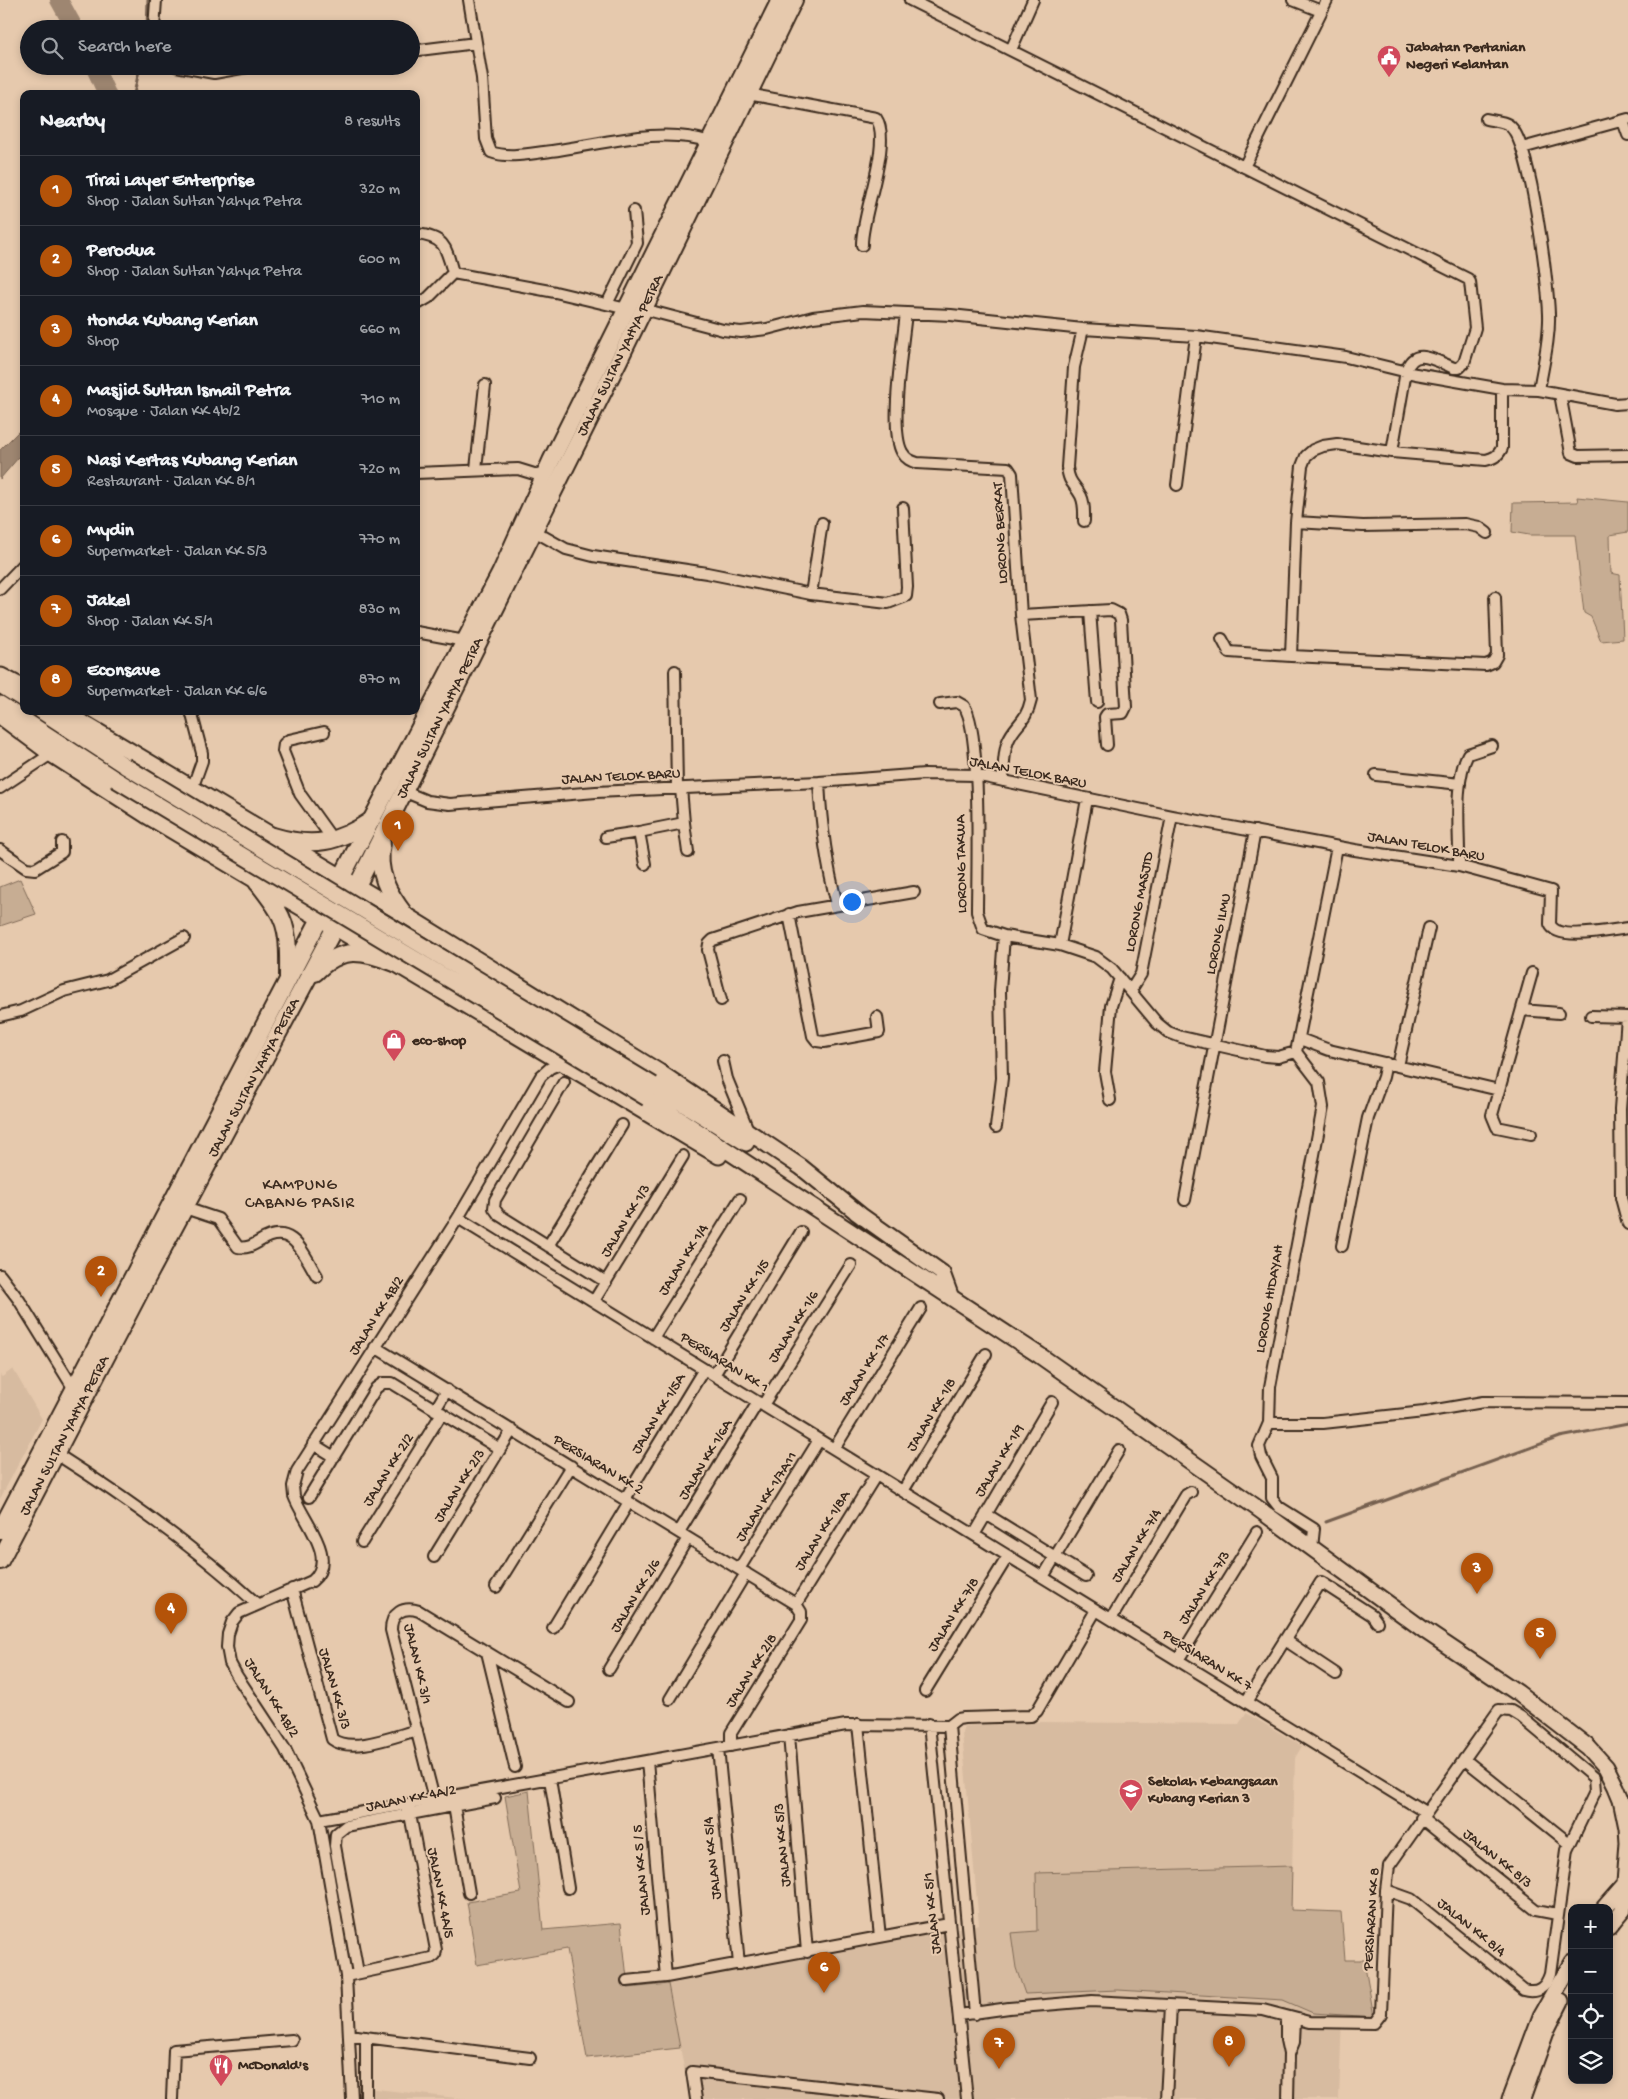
<!DOCTYPE html>
<html lang="en">
<head>
<meta charset="utf-8">
<style>
	body { margin:0; font-family:"Gochi Hand",sans-serif; background:#20242c; color:#f1f3f6 }
	.controls { position:absolute; right:15px; bottom:15px; display:grid; overflow:hidden; border-radius:10px; box-shadow:0 2px 8px #0003 }
	.controls button { width:45px; height:45px; display:grid; place-items:center; padding:0; border:0; border-bottom:1px solid #363941; background:#171b24; color:#f1f3f6; font:25px sans-serif }
	.you { position:absolute; left:851px; top:901px; width:18px; height:18px; margin:-12px; border:4px solid #fff; border-radius:50%; background:#1a73e8; box-shadow:0 0 0 8px #1a73e833 }
	.badge { display:grid; place-items:center; width:32px; height:32px; border-radius:50%; background:#b45309; color:#fff; font-size:16px; font-weight:700 }
	.pin { position:absolute; translate:-50% -41px; filter:drop-shadow(0 1px 2px #0008) }
	.pin::after { content:''; position:absolute; top:26px; width:18px; height:15px; background:inherit; clip-path:polygon(0 0,100% 0,50% 100%) }
	.list { margin:0; padding:0; list-style:none }
	h2 { display:flex; justify-content:space-between; align-items:center; height:65px; margin:0; padding:0 20px; font-size:21px }
	h2 small { font-size:16px; font-weight:400; color:#9ea1a6 }
	.list li { display:grid; grid-template-columns:32px 1fr auto; gap:15px; align-items:center; box-sizing:border-box; height:70px; padding:0 20px; border-top:1px solid #363941 }
	.list b { display:block; font-size:19px; white-space:nowrap }
	.list p { margin:0; font-size:16px; white-space:nowrap; color:#9ea1a6 }
	.list em { font-size:16px; font-style:normal; color:#9ea1a6 }
	.icon { flex:none; width:28px; height:28px; fill:none; stroke:currentColor; stroke-width:2; stroke-linecap:round; stroke-linejoin:round }
	.map { position:relative; flex:none; width:1628px; height:2099px; overflow:hidden }
	.search { position:absolute; background:#171b24; box-shadow:0 2px 8px #0003; left:20px; top:20px; width:400px; height:55px; display:flex; align-items:center; gap:12px; box-sizing:border-box; padding:0 18px; border-radius:28px; color:#9ea1a6; font-size:19px }
	.panel { position:absolute; background:#171b24; box-shadow:0 2px 8px #0003; left:20px; top:90px; width:400px; height:625px; border-radius:10px }
	.map>svg:first-child { display:block }
</style>
</head>
<body>
<div class="map">
<svg width="1628" height="2099" viewBox="0 0 1628 2099">
	<rect width="100%" height="100%" fill="#e6c9ad"/>
	<filter id="ink" filterUnits="userSpaceOnUse"><feTurbulence type="fractalNoise" baseFrequency=".02" numOctaves="2"/><feDisplacementMap in="SourceGraphic" scale="10" xChannelSelector="R" yChannelSelector="G"/><feConvolveMatrix kernelMatrix="1 2 1 2 8 2 1 2 1" color-interpolation-filters="sRGB"/></filter>
	<g filter="url(#ink)">
		<path fill="#d7bba0" d="M13,1369L42,1419L0,1499V1375L2,1377Z
			M1246,1713L1302,1746L1295,1758L1291,1910L1341,1912L1345,1960H1364L1374,2017L1342,2015L1339,2099H690L668,1984L979,1924L962,1733L964,1726L1038,1722L1239,1724Z
			M358,2087L465,2099H359Z"/>
		<path fill="#c7ad93" stroke="#816c58" d="M1577,497L1628,502V532L1610,535L1611,573L1620,575L1623,639L1601,641L1591,617L1584,613L1575,535H1529L1512,532L1513,503L1578,502Z
			M20,879L36,914L0,926V887Z
			M529,1791L543,1930L621,1923L628,1988L668,1984L680,2048L587,2058L567,1949L477,1965L467,1902L521,1893L505,1796Z
			M1292,1866L1291,1910L1341,1912L1345,1960H1364L1374,2017L1313,2013L1283,2000L1118,1990L1025,1994L1016,1968L1011,1933L1037,1931L1036,1873Z"/>
		<path fill="#9e8671" stroke="#766150" d="M24,426V451L0,479V450Z"/>
		<g fill="none" stroke-linecap="round" stroke-linejoin="round">
			<path stroke="#766150" stroke-width="3" d="M147,29L148,0
				M134,94L140,66
				M1326,1522L1560,1437L1628,1424"/>
			<path stroke="#9e8671" stroke-width="18" d="M59,0L75,29
				M94,66L107,94"/>
			<defs>
				<path id="minor" d="M469,0L482,78L486,139L491,152C506,158 528,154 544,152C597,146 659,125 710,142
					M910,0L1468,279L1470,282L1475,328L1464,363L1459,368H1454C1436,361 1414,345 1406,371L1392,452
					M1293,0L1321,11
					M154,29L156,0
					M1011,50L1033,0
					M411,51L476,43
					M176,66L214,73L253,66
					M318,66H327
					M748,94L876,118C893,142 861,215 862,245
					M1486,119C1493,121 1506,121 1511,127C1531,146 1548,282 1549,314C1550,339 1543,365 1539,390
					M1623,121L1628,135
					M1522,148L1628,119
					M1244,167L1327,0
					M416,234C445,237 446,247 453,273
					M607,304L637,243L634,211
					M416,305L428,298L453,273L555,292L627,309
					M643,309L723,330L741,332L767,329L813,317L863,311L951,315L1083,329L1196,336L1346,357L1416,374L1502,389L1539,390L1615,404L1628,403
					M906,313C903,343 889,428 902,452C906,459 911,461 917,463L1008,468L1012,474L1021,615L1031,700C1026,723 1015,724 1008,741C1003,753 1004,768 1003,781
					M1083,329L1074,367L1067,467C1069,484 1074,483 1081,496C1085,504 1084,513 1084,521
					M1560,394L1571,453L1578,456L1628,455
					M476,469L485,385
					M416,473L518,469L544,477
					M1177,485L1196,336
					M1296,522L1363,526L1465,524L1479,527L1487,533
					M534,531L566,549L593,556L707,573L811,594L888,603L906,596L907,587L903,508
					M0,589L24,564
					M811,594L822,523
					M1090,611L1097,702
					M1021,615L1111,610L1119,614L1121,620L1126,707L1123,713L1107,714L1105,717L1107,745
					M416,632L465,641
					M1222,639L1229,652L1291,656L1296,522L1302,466L1306,456L1313,450L1323,446L1337,444L1392,452L1486,460C1494,458 1498,456 1502,448V389
					M1291,656L1486,665L1493,662L1497,655L1495,597
					M675,671L677,788
					M940,704L957,702L964,706C982,731 977,874 977,912L983,929L1004,936L1060,945L1096,957L1112,969L1157,1023L1168,1032L1181,1037L1265,1056L1278,1057L1296,1052
					M191,711L202,753V761L192,789
					M324,732L289,740L284,744L283,751L300,794L333,840
					M1376,775L1460,784
					M819,782C821,823 826,863 837,904
					M0,788L51,754
					M403,791L427,801L450,804L596,792L819,782L925,774L975,775L1172,816L1355,850L1459,866L1551,891L1550,924C1557,942 1611,930 1628,928
					M684,823L688,852
					M606,837L639,832
					M0,850L26,868L35,869L62,852V842
					M645,864L639,832L684,823L681,788
					M1459,866C1460,834 1453,782 1468,754L1492,746
					M789,914L813,1036L817,1041L824,1042L879,1032L877,1017
					M1060,945L1087,799
					M1131,990L1141,974L1172,816
					M721,1000L708,950L709,944L713,940L798,912L914,892
					M1522,1010L1559,1013
					M0,1016L21,1011L64,991L108,980L184,938
					M1591,1016L1628,1017
					M1627,1017L1620,1109L1621,1198L1628,1224
					M1300,1039L1329,1050L1499,1090
					M1296,1052L1319,1082L1323,1107L1270,1387L1269,1423L1259,1446L1261,1456L1272,1478V1498L1279,1507L1314,1529L1312,1548
					M1296,1052L1337,847
					M723,1061L727,1079L748,1130
					M1398,1066L1429,928
					M564,1082L495,1200L494,1208L499,1215L606,1282
					M1110,1100L1105,1072L1111,1006L1120,978
					M996,1127L1002,1078L1000,991L1004,936
					M1531,1134L1497,1127L1492,1115L1532,973
					M1185,1200L1255,831
					M185,1208L218,1219L238,1247C247,1249 253,1245 260,1241C292,1221 303,1253 317,1276
					M458,1218L1425,1812
					M548,1246L622,1125
					M1342,1246L1368,1118L1383,1077L1386,1063
					M0,1275L19,1300L74,1389
					M594,1301L683,1156
					M653,1338L740,1199
					M375,1347L796,1604L801,1612V1620L731,1733V1746
					M714,1375L801,1232
					M763,1405L851,1265
					M435,1410L447,1390
					M1269,1423H1323L1424,1412L1483,1402L1628,1403
					M313,1444L334,1457
					M834,1449L921,1308
					M55,1453C126,1498 195,1547 257,1604
					M903,1491L986,1354
					M309,1497L376,1388L383,1383H392L500,1449
					M625,1499L704,1369
					M986,1514L1086,1576
					M679,1532L758,1402
					M974,1535L1052,1402
					M362,1542L442,1413
					M434,1557L512,1430
					M739,1569L819,1440
					M1043,1577L1119,1450
					M496,1587L571,1466
					M292,1589L332,1739C351,1754 395,1736 417,1730
					M796,1604L876,1475
					M1111,1619L1186,1495L1191,1492
					M553,1628L629,1502
					M1285,1640L1336,1674
					M487,1652L515,1767
					M1178,1660L1257,1532
					M609,1669L688,1538
					M925,1691L1008,1556
					M670,1699L746,1573
					M1246,1702L1321,1582L1372,1615L1377,1622
					M858,1724L880,1937
					M929,1724L967,2099
					M949,1726L975,2014
					M789,1735L807,1952
					M718,1748L739,1964
					M1464,1759L1569,1843
					M647,1761L666,1977
					M550,1779L568,1888
					M434,1799L391,1630C391,1613 403,1606 419,1611L569,1702
					M453,1800L469,1893
					M1421,1818L1536,1910L1557,1914
					M319,1820L846,1725L949,1726L958,1719L964,1718L1031,1716L1037,1711L1096,1610
					M336,1834L346,1826L495,1798
					M336,1834L335,1846L358,1973
					M346,1976L431,1958L435,1955L436,1950L408,1804
					M627,1981L666,1977L949,1924
					M959,2015L1009,2008L1092,2001L1263,2010L1309,2022L1374,2023L1381,2014L1386,1890L1389,1866L1499,1710L1511,1711L1521,1717L1594,1778L1595,1792L1567,1850L1550,1974C1546,1987 1538,1994 1524,1990L1411,1899L1386,1890
					M1286,2017V2040L1289,2054L1288,2099
					M349,2035L530,2058
					M1289,2054L1294,2042L1295,2020
					M172,2099L174,2050L292,2040
					M352,2099L346,1976L319,1820L285,1749L237,1676L230,1663L227,1647L228,1634L232,1622L239,1613L312,1581C339,1558 303,1521 294,1496L293,1486L297,1471L458,1218L541,1076L550,1068L562,1063
					M366,2099V2037
					M696,2099L692,2072L938,2099
					M1166,2099L1171,2006"/>
				<path id="primary" d="M1,676L24,688
					M0,685L24,700
					M0,704L115,779
					M41,711L125,766
					M63,711L405,915L659,1072L801,1167L864,1218
					M0,716L51,754L146,815L719,1156
					M653,1085L746,1143
					M647,1098L1039,1355L1260,1510L1424,1630L1518,1693L1588,1747L1606,1767L1616,1787L1621,1799L1627,1828L1628,1843L1623,1910L1609,1927
					M856,1212L942,1273L950,1295
					M1604,1908L1625,1884
					M1510,2099L1541,2016L1572,1962
					M1522,2099L1547,2029L1561,2001"/>
				<g id="trunk">
					<path d="M273,836C313,848 338,843 372,820"/>
					<path d="M382,843C376,872 388,893 405,915"/>
					<path d="M257,882C264,891 272,901 278,911C290,930 288,955 288,977"/>
					<path d="M315,973C342,945 362,951 395,963"/>
					<path d="M0,1531L500,574L551,461L780,0"/>
					<path id="s1" d="M0,1561L146,1280L357,886L619,360L794,0"/>
				</g>
			</defs>
			<use href="#minor" stroke="#3b2a1e" stroke-width="14"/>
			<use href="#primary" stroke="#3b2a1e" stroke-width="19"/>
			<use href="#trunk" stroke="#3b2a1e" stroke-width="20"/>
			<use href="#minor" stroke="#e6c9ad" stroke-width="10"/>
			<use href="#primary" stroke="#e6c9ad" stroke-width="15"/>
			<use href="#trunk" stroke="#e6c9ad" stroke-width="16"/>
			<defs>
				<path id="primary-bridge" d="M125,766L653,1085
					M115,779L647,1098"/>
			</defs>
			<use href="#primary-bridge" stroke="#3b2a1e" stroke-width="19" stroke-linecap="butt"/>
			<use href="#primary-bridge" stroke="#e6c9ad" stroke-width="15"/>
		</g>
	</g>
	<defs>
		<symbol id="civic-pin" viewBox="-11 -11 22 30"><path d="M0 17L-7.5 6A9.5 9.5 0 1 1 7.5 6Z" fill="#d1495b" stroke="#e6c9ad"/><path d="M-.6-6.5H3V-4.5H.6V-3L4-1V1h2V6H-6V1h2V-1L-.6-3ZM-1.2 2.5V6h2.4V2.5Z" fill="#fff"/></symbol>
		<symbol id="shop-pin" viewBox="-11 -11 22 30"><path d="M0 17L-7.5 6A9.5 9.5 0 1 1 7.5 6Z" fill="#d1495b" stroke="#e6c9ad"/><path d="M-5-2.5h2.3a2.7 3.5 0 0 1 5.4 0H5L5.5 6h-11ZM-1.5-2.5h3a1.5 2.3 0 0 0-3 0Z" fill="#fff"/></symbol>
		<symbol id="school-pin" viewBox="-11 -11 22 30"><path d="M0 17L-7.5 6A9.5 9.5 0 1 1 7.5 6Z" fill="#d1495b" stroke="#e6c9ad"/><path d="M0-5L7-2L0 1L-7-2ZM-4 1L0 2.5L4 1V4Q0 6-4 4Z" fill="#fff"/></symbol>
		<symbol id="restaurant-pin" viewBox="-11 -11 22 30"><path d="M0 17L-7.5 6A9.5 9.5 0 1 1 7.5 6Z" fill="#d1495b" stroke="#e6c9ad"/><path d="M-5-6h1v4h1v-4h1v4h1v-4h1v5L-1.5 .5V6h-2V.5L-5-1ZM5-6V6H3V1.5H1.5Q1.5-4 5-6Z" fill="#fff"/></symbol>
	</defs>
	<g fill-rule="evenodd">
		<use href="#civic-pin" x="1375" y="43" width="28" height="38"/>
		<use href="#shop-pin" x="380" y="1027" width="28" height="38"/>
		<use href="#school-pin" x="1117" y="1777" width="28" height="38"/>
		<use href="#restaurant-pin" x="207" y="2052" width="28" height="38"/>
	</g>
	<g text-anchor="middle" dominant-baseline="central" stroke-width="4" stroke-linejoin="round" paint-order="stroke">
		<g font-size="15" font-weight="bold" fill="#3b2a1e" stroke="#e6c9ad" text-anchor="start">
			<text x="1406" y="48">Jabatan Pertanian<tspan x="1406" dy="17">Negeri Kelantan</tspan></text>
			<text x="412" y="1041">eco-shop</text>
			<text x="1148" y="1782">Sekolah Kebangsaan<tspan x="1148" dy="17">Kubang Kerian 3</tspan></text>
			<text x="238" y="2066">McDonald's</text>
		</g>
		<g font-size="15" fill="#3b2a1e" stroke="#e6c9ad">
			<text stroke="none"><textPath href="#s1" startOffset="1356">JALAN SULTAN YAHYA PETRA</textPath></text>
			<text transform="translate(1001 533) rotate(-93)">LORONG BERKAT</text>
			<text stroke="none"><textPath href="#s1" startOffset="951">JALAN SULTAN YAHYA PETRA</textPath></text>
			<text transform="translate(1028 773) rotate(11)">JALAN TELOK BARU</text>
			<text transform="translate(621 777) rotate(-3)">JALAN TELOK BARU</text>
			<text transform="translate(1426 847) rotate(10)">JALAN TELOK BARU</text>
			<text transform="translate(962 864) rotate(-91)">LORONG TAKWA</text>
			<text transform="translate(1140 902) rotate(-79)">LORONG MASJID</text>
			<text transform="translate(1219 934) rotate(-79)">LORONG ILMU</text>
			<text stroke="none"><textPath href="#s1" startOffset="546">JALAN SULTAN YAHYA PETRA</textPath></text>
			<text transform="translate(626 1221) rotate(-59)">JALAN KK 1/3</text>
			<text transform="translate(684 1260) rotate(-58)">JALAN KK 1/4</text>
			<text transform="translate(745 1296) rotate(-58)">JALAN KK 1/5</text>
			<text transform="translate(1270 1299) rotate(-80)">LORONG HIDAYAH</text>
			<text transform="translate(377 1316) rotate(-58)">JALAN KK 4B/2</text>
			<text transform="translate(794 1327) rotate(-58)">JALAN KK 1/6</text>
			<text transform="translate(724 1363) rotate(32)">PERSIARAN KK 1</text>
			<text transform="translate(865 1370) rotate(-58)">JALAN KK 1/7</text>
			<text transform="translate(659 1414) rotate(-59)">JALAN KK 1/5A</text>
			<text transform="translate(932 1415) rotate(-59)">JALAN KK 1/8</text>
			<text stroke="none"><textPath href="#s1" startOffset="141">JALAN SULTAN YAHYA PETRA</textPath></text>
			<text transform="translate(706 1460) rotate(-59)">JALAN KK 1/6A</text>
			<text transform="translate(1000 1461) rotate(-59)">JALAN KK 1/9</text>
			<text transform="translate(598 1465) rotate(31)">PERSIARAN KK 2</text>
			<text transform="translate(389 1470) rotate(-58)">JALAN KK 2/2</text>
			<text transform="translate(460 1486) rotate(-58)">JALAN KK 2/3</text>
			<text transform="translate(767 1497) rotate(-58)">JALAN KK 1/7A11</text>
			<text transform="translate(823 1531) rotate(-58)">JALAN KK 1/8A</text>
			<text transform="translate(1137 1546) rotate(-59)">JALAN KK 7/4</text>
			<text transform="translate(1205 1588) rotate(-58)">JALAN KK 7/3</text>
			<text transform="translate(636 1596) rotate(-59)">JALAN KK 2/6</text>
			<text transform="translate(954 1615) rotate(-58)">JALAN KK 7/8</text>
			<text transform="translate(1207 1661) rotate(32)">PERSIARAN KK 7</text>
			<text transform="translate(417 1664) rotate(77)">JALAN KK 3/1</text>
			<text transform="translate(752 1671) rotate(-58)">JALAN KK 2/8</text>
			<text transform="translate(334 1689) rotate(74)">JALAN KK 3/3</text>
			<text transform="translate(271 1698) rotate(58)">JALAN KK 4B/2</text>
			<text transform="translate(411 1799) rotate(-11)">JALAN KK 4A/2</text>
			<text transform="translate(783 1845) rotate(-95)">JALAN KK 5/3</text>
			<text transform="translate(713 1858) rotate(-96)">JALAN KK 5/4</text>
			<text transform="translate(1497 1859) rotate(39)">JALAN KK 8/3</text>
			<text transform="translate(642 1870) rotate(-95)">JALAN KK 5 / 5</text>
			<text transform="translate(440 1893) rotate(79)">JALAN KK 4A/5</text>
			<text transform="translate(933 1913) rotate(-96)">JALAN KK 5/1</text>
			<text transform="translate(1372 1919) rotate(-86)">PERSIARAN KK 8</text>
			<text transform="translate(1471 1928) rotate(39)">JALAN KK 8/4</text>
		</g>
		<g font-size="16" letter-spacing="1" fill="#3b2a1e" stroke="#e6c9ad">
			<text x="300" y="1186">KAMPUNG<tspan x="300" dy="18">CABANG PASIR</tspan></text>
		</g>
	</g>
</svg>
<div class="controls">
<button>+</button>
<button>−</button>
<button><svg class="icon" aria-label="locate" viewBox="0 0 24 24"><circle cx="12" cy="12" r="6"/><path d="M12 2v4M12 18v4M2 12h4M18 12h4"/></svg></button>
<button><svg class="icon" aria-label="layers" viewBox="0 0 24 24"><path d="M12 4l9 5-9 5-9-5zM3 14l9 5 9-5"/></svg></button>
</div>
<div class="you"></div>
<div class="pin badge" style="left:398px;top:851px">1</div>
<div class="pin badge" style="left:101px;top:1297px">2</div>
<div class="pin badge" style="left:1477px;top:1594px">3</div>
<div class="pin badge" style="left:171px;top:1634px">4</div>
<div class="pin badge" style="left:1540px;top:1659px">5</div>
<div class="pin badge" style="left:824px;top:1993px">6</div>
<div class="pin badge" style="left:999px;top:2069px">7</div>
<div class="pin badge" style="left:1229px;top:2067px">8</div>
<div class="search"><svg class="icon" aria-label="search" viewBox="0 0 24 24"><circle cx="10" cy="10" r="6"/><path d="M15 15l6 6"/></svg>Search here</div>
<section class="panel">
<h2>Nearby<small>8 results</small></h2>
<ul class="list">
<li><span class="badge">1</span><div><b>Tirai Layer Enterprise</b><p>Shop · Jalan Sultan Yahya Petra</p></div><em>320 m</em></li>
<li><span class="badge">2</span><div><b>Perodua</b><p>Shop · Jalan Sultan Yahya Petra</p></div><em>600 m</em></li>
<li><span class="badge">3</span><div><b>Honda Kubang Kerian</b><p>Shop</p></div><em>660 m</em></li>
<li><span class="badge">4</span><div><b>Masjid Sultan Ismail Petra</b><p>Mosque · Jalan KK 4b/2</p></div><em>710 m</em></li>
<li><span class="badge">5</span><div><b>Nasi Kertas Kubang Kerian</b><p>Restaurant · Jalan KK 8/1</p></div><em>720 m</em></li>
<li><span class="badge">6</span><div><b>Mydin</b><p>Supermarket · Jalan KK 5/3</p></div><em>770 m</em></li>
<li><span class="badge">7</span><div><b>Jakel</b><p>Shop · Jalan KK 5/1</p></div><em>830 m</em></li>
<li><span class="badge">8</span><div><b>Econsave</b><p>Supermarket · Jalan KK 6/6</p></div><em>870 m</em></li>
</ul>
</section>
</div>
</body>
</html>
